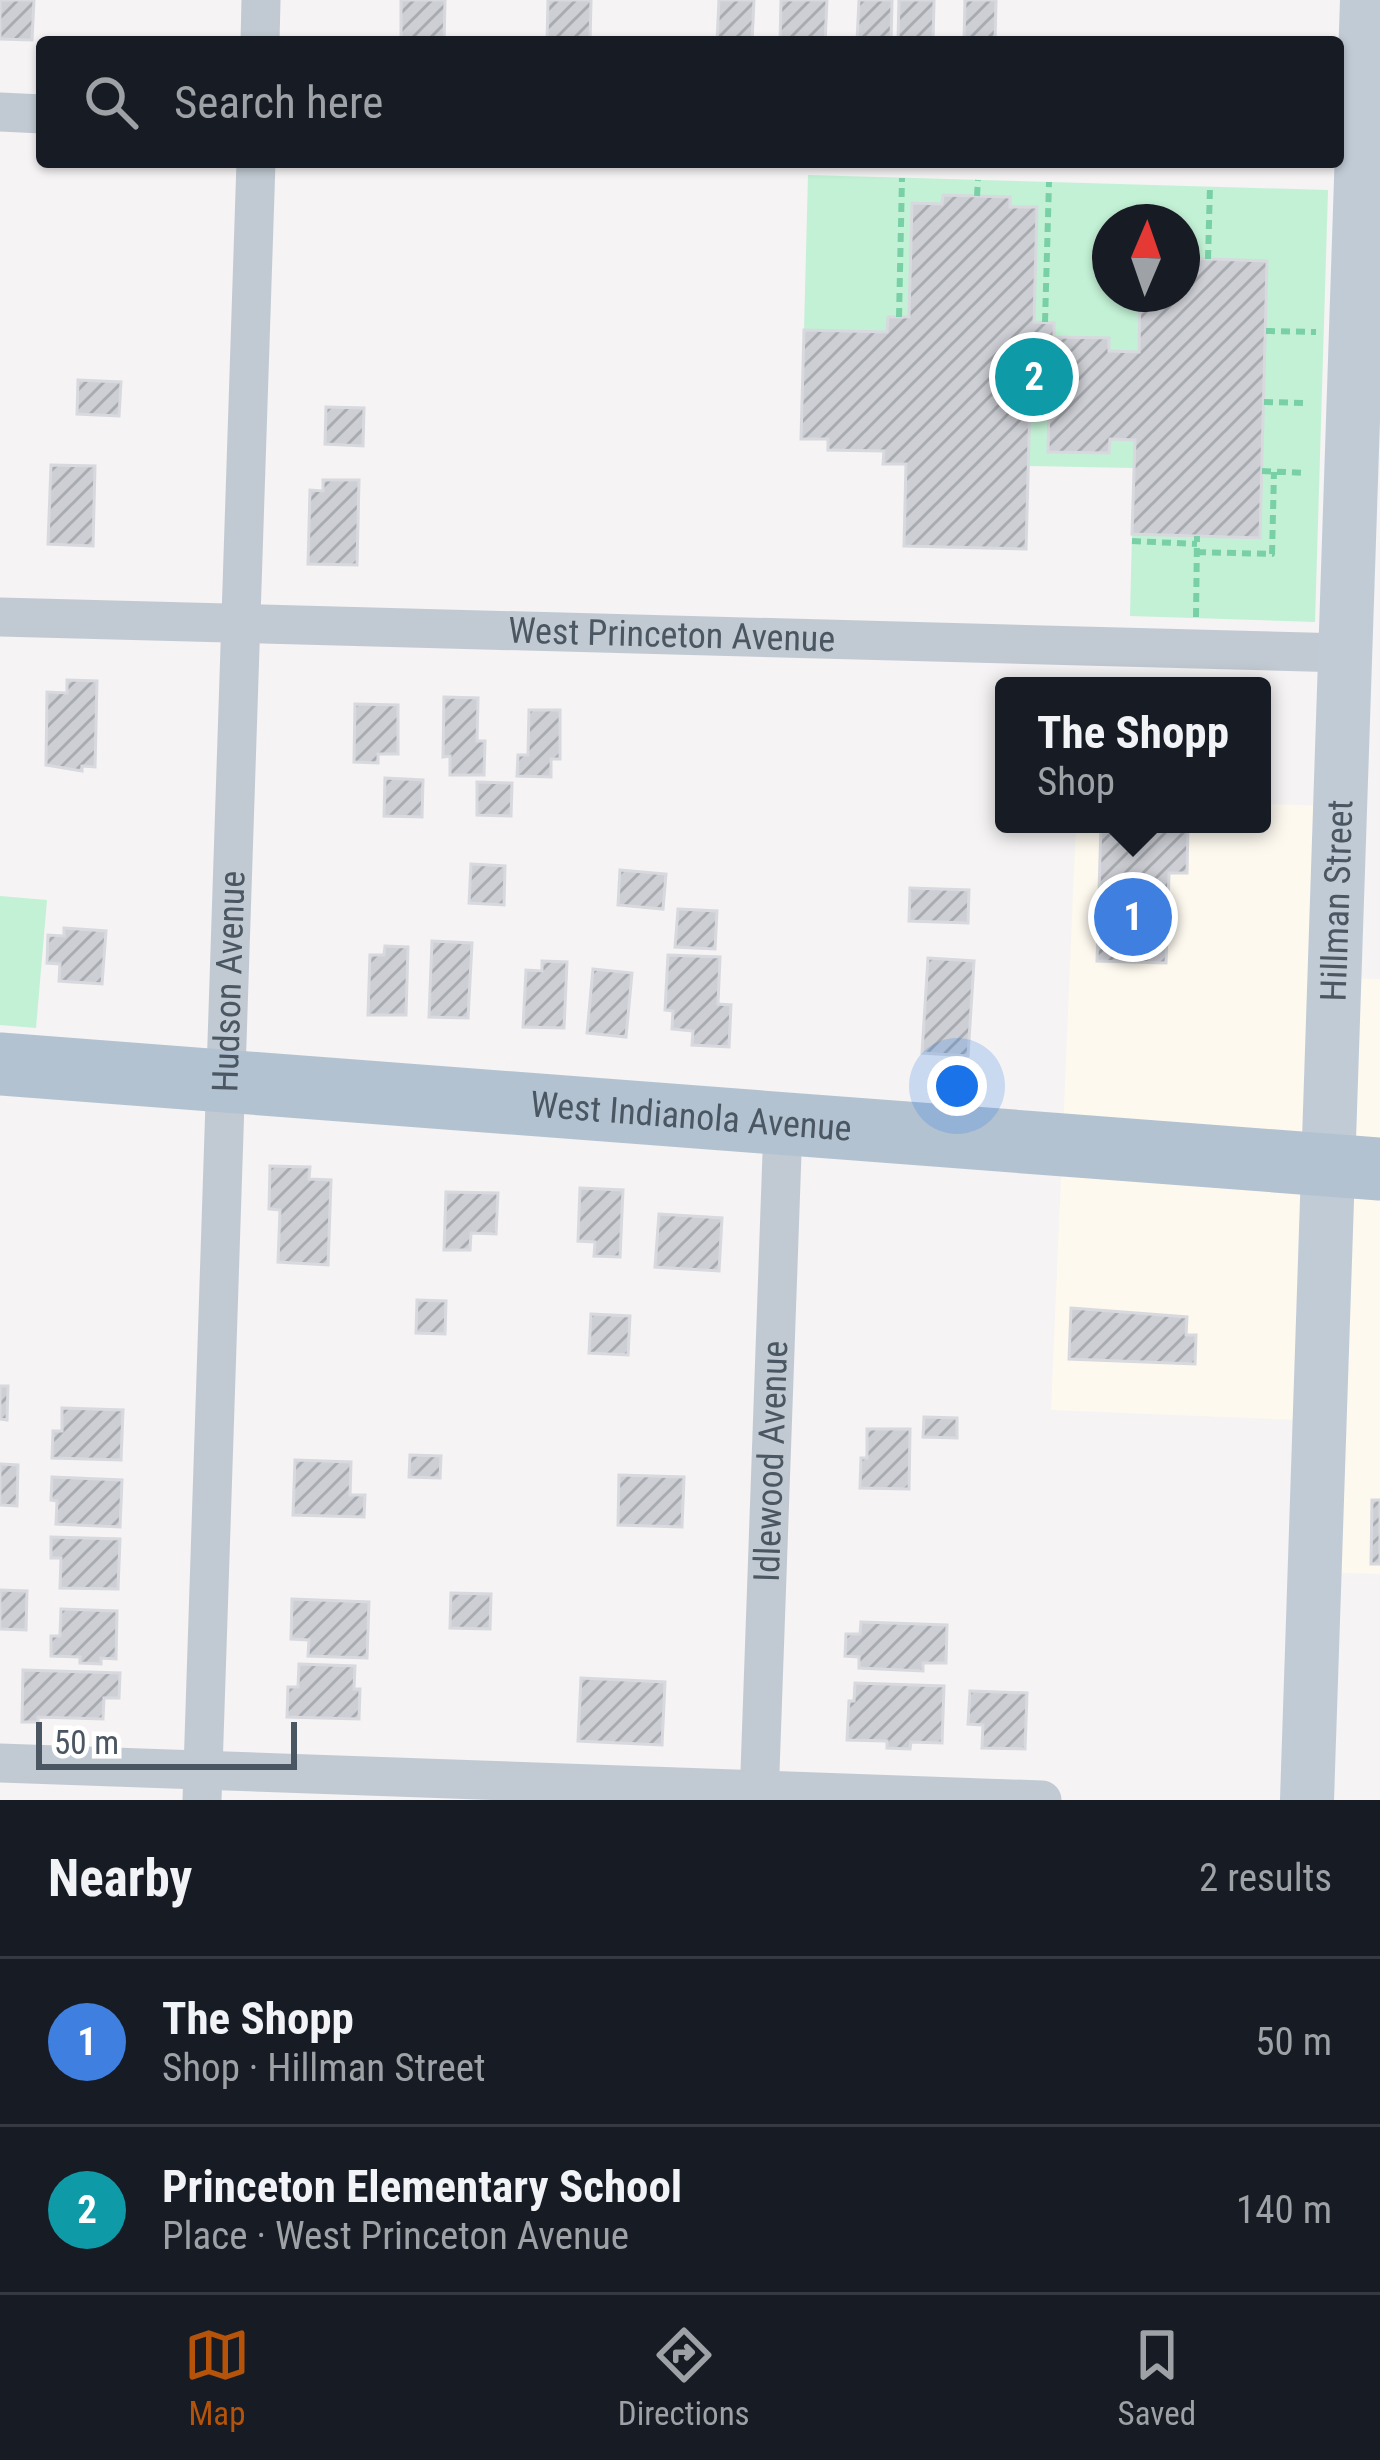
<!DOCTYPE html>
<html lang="en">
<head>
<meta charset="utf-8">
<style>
	body { margin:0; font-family:"Roboto Condensed",sans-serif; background:#20242c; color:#f1f3f6 }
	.compass { position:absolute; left:1092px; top:204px; width:108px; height:108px; border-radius:50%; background:#171b24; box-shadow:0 3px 9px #0004; rotate:2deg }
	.scale { position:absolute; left:36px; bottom:30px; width:261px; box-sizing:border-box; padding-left:12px; border:6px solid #4a5661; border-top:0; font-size:33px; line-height:42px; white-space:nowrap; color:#4a5661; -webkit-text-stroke:9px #fff; paint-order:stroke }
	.you { position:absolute; left:957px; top:1086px; width:42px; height:42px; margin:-30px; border:9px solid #fff; border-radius:50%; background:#1a73e8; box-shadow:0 0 0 18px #1a73e833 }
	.badge { display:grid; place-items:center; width:78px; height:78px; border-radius:50%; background:#b45309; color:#fff; font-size:39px; font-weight:700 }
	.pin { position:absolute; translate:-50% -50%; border:6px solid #fff; box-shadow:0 3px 12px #0006 }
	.popup { position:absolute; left:995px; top:677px; width:276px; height:156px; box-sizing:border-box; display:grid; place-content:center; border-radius:12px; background:#171b24; filter:drop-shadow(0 3px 9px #0005); font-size:39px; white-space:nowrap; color:#9ea1a6 }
	.popup b { font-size:45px; color:#f1f3f6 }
	.popup::after { content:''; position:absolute; left:50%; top:100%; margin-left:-24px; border:24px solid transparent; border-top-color:#171b24 }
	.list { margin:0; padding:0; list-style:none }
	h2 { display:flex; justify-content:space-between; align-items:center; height:156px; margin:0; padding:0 48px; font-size:51px }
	h2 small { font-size:39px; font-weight:400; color:#9ea1a6 }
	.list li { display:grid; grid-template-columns:78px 1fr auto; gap:36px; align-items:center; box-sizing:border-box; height:168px; padding:0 48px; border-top:3px solid #363941 }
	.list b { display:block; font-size:45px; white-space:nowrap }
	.list p { margin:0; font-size:39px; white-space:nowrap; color:#9ea1a6 }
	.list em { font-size:39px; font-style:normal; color:#9ea1a6 }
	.icon { flex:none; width:66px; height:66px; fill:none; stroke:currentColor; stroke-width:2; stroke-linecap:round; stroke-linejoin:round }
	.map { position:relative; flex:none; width:1380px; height:1800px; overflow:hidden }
	.search { position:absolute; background:#171b24; box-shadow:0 3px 9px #0004; left:36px; right:36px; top:36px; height:132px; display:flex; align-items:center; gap:30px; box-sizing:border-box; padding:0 42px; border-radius:12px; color:#9ea1a6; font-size:45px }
	.sheet { height:492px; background:#171b24 }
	nav { display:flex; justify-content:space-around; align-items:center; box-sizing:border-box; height:168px; border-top:3px solid #363941; background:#171b24; font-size:33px; color:#9ea1a6 }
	nav a { display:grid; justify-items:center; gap:6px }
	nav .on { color:#b45309 }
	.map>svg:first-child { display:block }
</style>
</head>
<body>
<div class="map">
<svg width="1380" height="1800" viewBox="0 0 1380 1800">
	<defs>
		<pattern id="building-hatch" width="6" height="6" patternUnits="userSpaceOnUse" patternTransform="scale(3)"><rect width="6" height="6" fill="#cdcfd5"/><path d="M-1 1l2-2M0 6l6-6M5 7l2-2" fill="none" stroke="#a8abb0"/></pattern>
	</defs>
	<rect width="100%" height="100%" fill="#f5f3f3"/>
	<path fill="#fdf9ef" d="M1262,804L1340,806L1338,978L1380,979V1574L1315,1572L1319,1421L1051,1410L1076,824H1262Z"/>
	<path fill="#c3f1d5" d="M808,175L1328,190L1315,622L1130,616L1132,534L1260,537L1267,261L1182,258V222H1110V294H1140L1139,352L1109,351V338L1054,337V323L1034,322L1037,207H1010V197L943,195L942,204L912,203L909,317L887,332L804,330Z
		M1030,403H1049L1048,452L1109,453L1110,439L1135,440L1134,468L1029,466Z
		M0,896L47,900L36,1028L0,1025Z"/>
	<path fill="url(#building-hatch)" stroke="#d7d9de" stroke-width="3" d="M0,0H34L32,40L0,39Z
		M401,0H445L444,42H401Z
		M548,0H591L590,42H547Z
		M719,0H754L752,42H717Z
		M781,0H827L825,42H780Z
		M859,0H892L891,42H857Z
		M899,0H934L933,42H898Z
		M965,0H996L995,42H964Z
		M943,195L1010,197V207H1037L1034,322L1054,323V337L1109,338V351L1139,352L1140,294H1182V258L1267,261L1260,538L1132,534L1135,440L1110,439L1109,453L1048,452L1049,403H1030L1026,549L904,546L906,464H883L884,451L828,450V439H801L804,330L887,332L888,317H909L912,203L942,204Z
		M78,380L121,382L119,416L77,414Z
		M326,407L364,408L363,446L325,444Z
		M51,465L95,466L93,546L48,544Z
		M323,480H359L357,565L308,564L310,490L323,491Z
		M67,680L97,681L95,767L82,766V771L46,765L47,692L67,693Z
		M444,697L478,698L477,741H485L484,775H450V756L443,757Z
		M355,704L398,705V754H378V763L354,762Z
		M529,710H560V759H551V777L517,776L518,755H528Z
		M385,778L423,780L422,817L384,816Z
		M477,782L512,783L511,816L477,815Z
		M1101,824H1188L1187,873H1169L1166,963L1097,961Z
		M471,864L505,866L504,905L469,903Z
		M620,870L666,874L663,909L618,905Z
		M910,888L969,890L968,923L909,921Z
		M678,909L717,911L715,949L675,947Z
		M64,928L106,931L102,984L59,981L60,964L47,963L48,935L64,936Z
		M432,941L472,943L468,1018L429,1017Z
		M385,946L408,947L406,1015H368L370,955H384Z
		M668,955L720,957L718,1004L731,1005L729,1047L692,1045L693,1031L672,1029L673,1011L665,1010Z
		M928,958L974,961L968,1056L922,1053Z
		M542,961L567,962L564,1028L523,1027L526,970L542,971Z
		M593,969L632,973L626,1037L587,1033Z
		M270,1166L310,1167L309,1179L331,1180L328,1265L278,1262L280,1210L269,1209Z
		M580,1188L623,1190L620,1257L594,1256L595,1242L578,1241Z
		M446,1192L498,1193L496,1234L471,1233L470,1250H444Z
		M659,1214L722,1218L719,1271L655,1267Z
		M417,1300L446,1301L445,1334L416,1333Z
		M1071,1308L1187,1317L1186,1335H1196L1195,1364L1069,1359Z
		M591,1314L630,1316L628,1355L589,1353Z
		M0,1386H8L7,1420L0,1419Z
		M62,1408L123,1410L121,1460L52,1458L53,1431H62Z
		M924,1417L957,1418V1438L923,1437Z
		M867,1429H910L909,1489L860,1488L861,1458H867Z
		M410,1455L441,1456L440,1478L409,1477Z
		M295,1460L351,1462L350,1495H365L364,1517L293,1515Z
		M0,1464L18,1465L17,1506L0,1505Z
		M619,1475L684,1477L682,1527L618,1525Z
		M52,1477L122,1480L120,1527L56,1524L57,1501L51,1500Z
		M1372,1500H1380V1564H1371Z
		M51,1537L120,1539L118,1589L60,1588L61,1558H51Z
		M0,1590L27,1591L26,1630L0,1629Z
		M451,1593L491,1594L490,1629L450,1628Z
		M292,1599L369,1602L367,1658L308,1656L309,1640L291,1639Z
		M61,1609L117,1611L116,1659L101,1658V1664L80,1663V1657L51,1656V1636H60Z
		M861,1622L947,1625L946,1663H923V1671L859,1668V1657L845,1656L846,1634H860Z
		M299,1664L355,1666L354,1689H360L359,1719L287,1717L288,1687H298Z
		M23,1670L120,1673L119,1698H104L103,1719L38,1717V1722H22Z
		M581,1678L665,1682L662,1745L578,1741Z
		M855,1683L944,1686L942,1743L911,1742L910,1749L887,1748V1741L847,1740L849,1701H854Z
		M970,1691L1027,1693L1025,1749L982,1748L983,1725L968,1724Z"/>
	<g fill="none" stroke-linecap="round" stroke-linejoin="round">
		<path stroke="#7ad0a6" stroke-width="6" stroke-dasharray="9 6" stroke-linecap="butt" d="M977,196L978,180
			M1208,259L1210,186
			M899,317L902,178
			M1045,322L1049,182
			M1266,331L1316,332
			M1264,402L1308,403
			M1262,471L1306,473
			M1132,541L1197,544
			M1197,552L1272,554L1274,472
			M1196,617L1197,536"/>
		<g stroke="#c1cad2" stroke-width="39">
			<path d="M260,42L261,0"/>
			<path d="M0,112L42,114"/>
			<path id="s1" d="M0,617L1346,653"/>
			<path d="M0,1763L1042,1800"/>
			<path id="s2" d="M202,1800L256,162"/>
			<path id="s3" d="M759,1800L783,1125"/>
		</g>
		<path stroke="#c1cbd6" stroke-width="54" id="s4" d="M1307,1800L1367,0"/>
		<path stroke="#b3c2d1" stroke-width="63" id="s5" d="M0,1064L1380,1169"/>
	</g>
	<g text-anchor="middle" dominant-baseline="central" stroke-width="10" stroke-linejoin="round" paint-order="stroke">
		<g font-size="36" fill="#4a5661" stroke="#fff">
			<text stroke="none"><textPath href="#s1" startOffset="672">West Princeton Avenue</textPath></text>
			<text stroke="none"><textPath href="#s4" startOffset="900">Hillman Street</textPath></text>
			<text stroke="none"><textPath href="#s2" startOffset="819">Hudson Avenue</textPath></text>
			<text stroke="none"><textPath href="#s5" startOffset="693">West Indianola Avenue</textPath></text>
			<text stroke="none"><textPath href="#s3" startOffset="339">Idlewood Avenue</textPath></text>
		</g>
	</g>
</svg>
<svg class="compass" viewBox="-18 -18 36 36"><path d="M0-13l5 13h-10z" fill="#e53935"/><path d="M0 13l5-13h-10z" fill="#9ea1a6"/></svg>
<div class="scale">50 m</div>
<div class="you"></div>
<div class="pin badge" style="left:1133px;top:917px;background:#3f7fe0">1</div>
<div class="popup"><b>The Shopp</b>Shop</div>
<div class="pin badge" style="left:1034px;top:377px;background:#0f9aa8">2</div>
<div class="search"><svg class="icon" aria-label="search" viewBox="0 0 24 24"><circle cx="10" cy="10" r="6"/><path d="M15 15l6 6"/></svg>Search here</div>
</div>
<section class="sheet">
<h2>Nearby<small>2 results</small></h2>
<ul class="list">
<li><span class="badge" style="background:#3f7fe0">1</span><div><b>The Shopp</b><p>Shop · Hillman Street</p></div><em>50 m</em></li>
<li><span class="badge" style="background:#0f9aa8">2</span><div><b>Princeton Elementary School</b><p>Place · West Princeton Avenue</p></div><em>140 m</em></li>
</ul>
</section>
<nav>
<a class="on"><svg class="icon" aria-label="map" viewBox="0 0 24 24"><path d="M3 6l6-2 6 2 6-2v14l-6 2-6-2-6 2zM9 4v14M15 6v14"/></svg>Map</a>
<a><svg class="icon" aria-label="directions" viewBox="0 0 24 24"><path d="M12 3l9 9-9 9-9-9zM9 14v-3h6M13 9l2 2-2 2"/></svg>Directions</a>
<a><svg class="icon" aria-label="saved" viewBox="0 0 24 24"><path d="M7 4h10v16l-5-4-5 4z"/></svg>Saved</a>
</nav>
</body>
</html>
